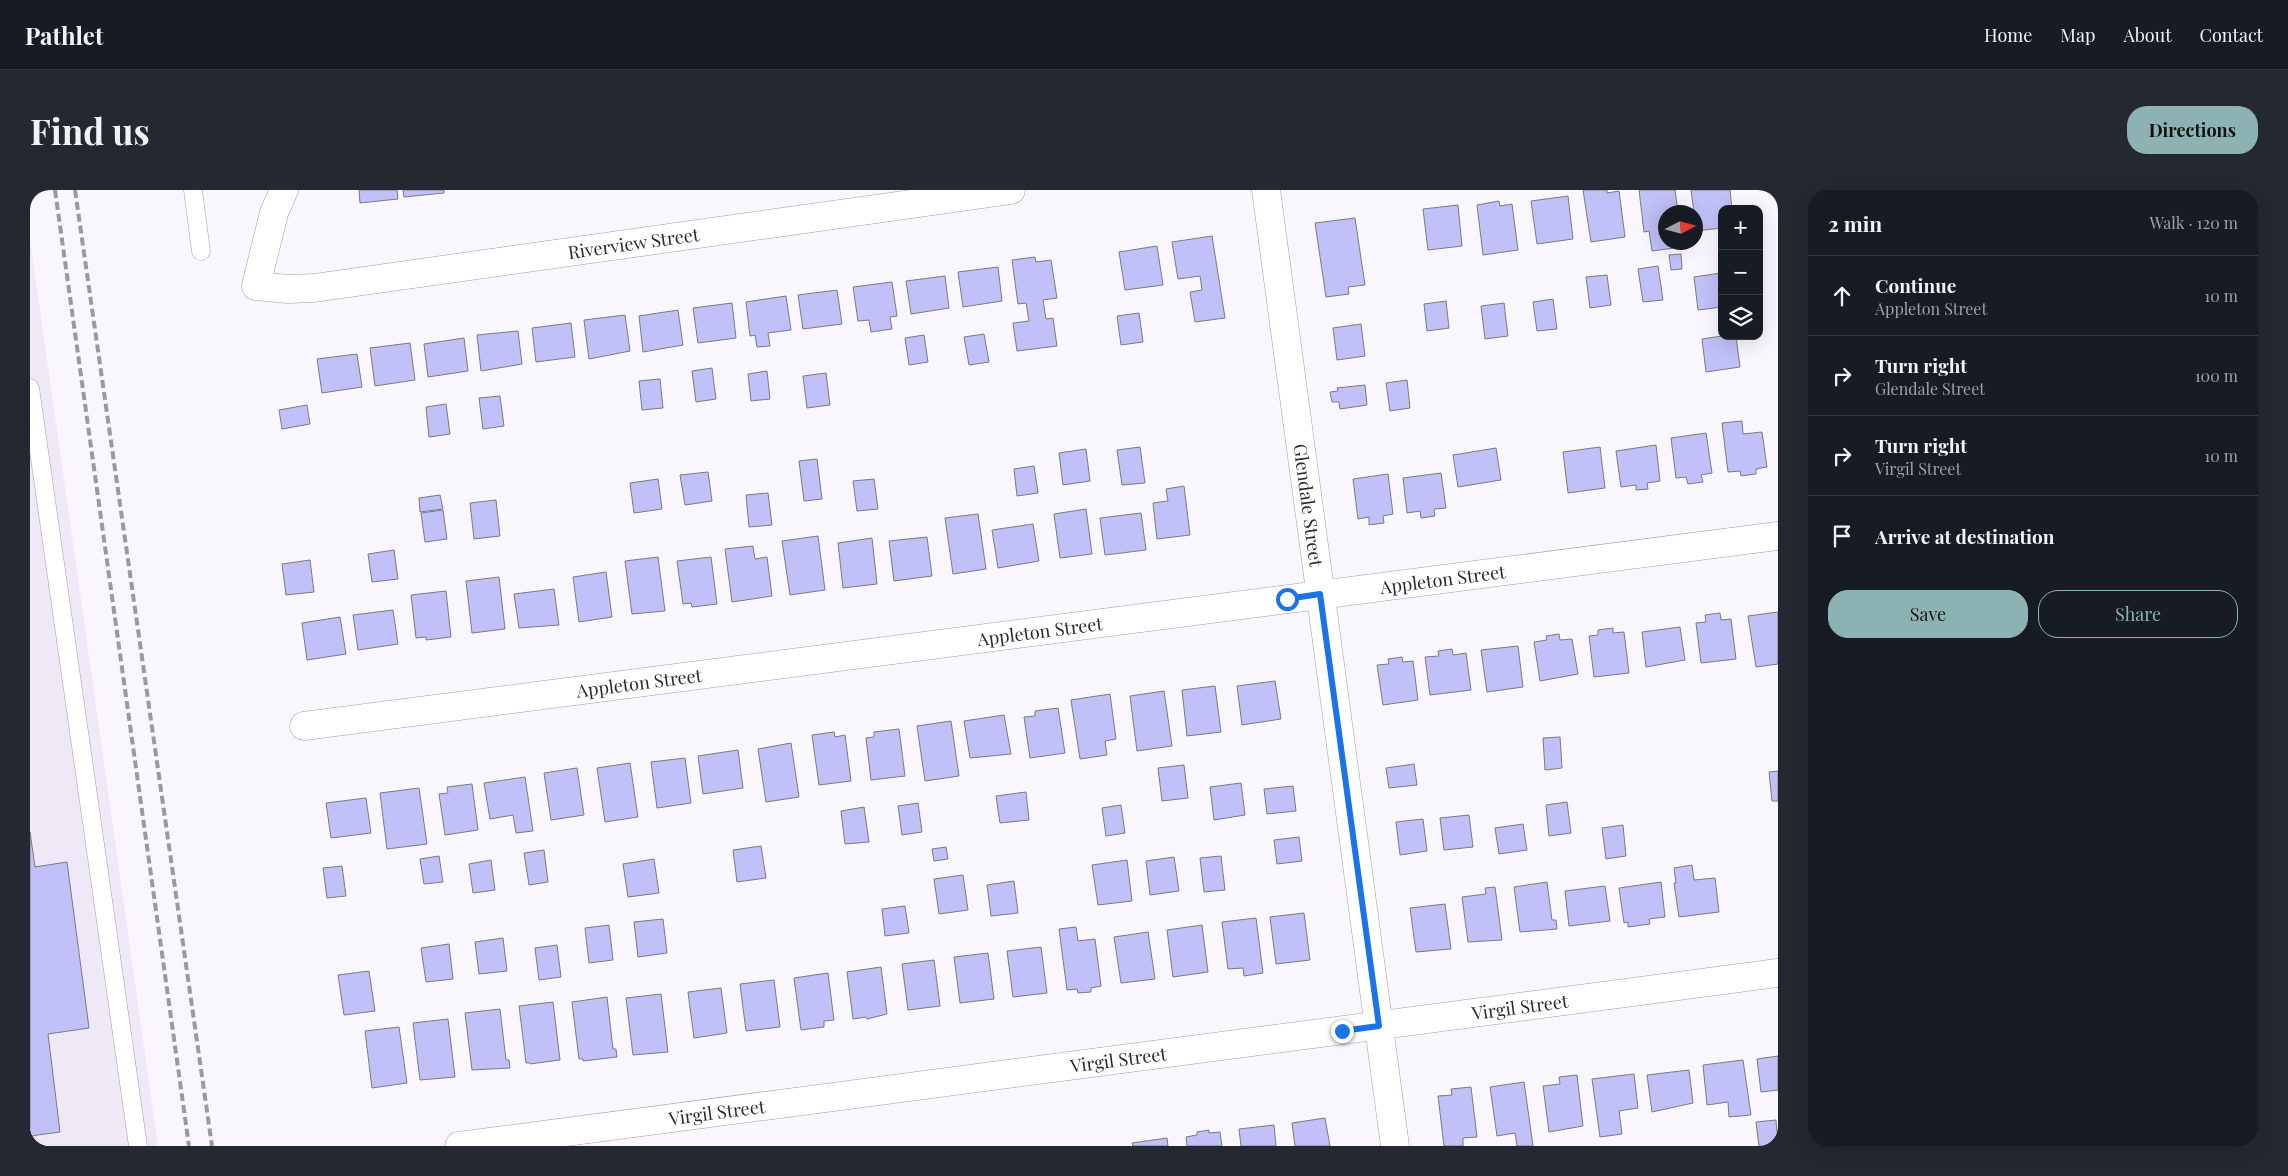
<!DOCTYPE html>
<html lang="en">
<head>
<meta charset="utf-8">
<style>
	body { margin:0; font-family:"Playfair Display",serif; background:#242831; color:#f1f3f6 }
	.controls { position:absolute; right:15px; top:15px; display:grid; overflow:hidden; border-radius:10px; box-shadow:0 5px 20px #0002 }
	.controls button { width:45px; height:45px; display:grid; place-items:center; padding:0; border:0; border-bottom:1px solid #363941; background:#171b24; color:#f1f3f6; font:25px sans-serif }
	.compass { position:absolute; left:1628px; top:15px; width:45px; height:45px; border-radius:50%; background:#171b24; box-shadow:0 5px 20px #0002; rotate:84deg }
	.stop { position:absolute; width:15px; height:15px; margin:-11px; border:4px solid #1a73e8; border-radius:50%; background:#fff }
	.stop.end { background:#1a73e8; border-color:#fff; box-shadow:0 1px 5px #0008 }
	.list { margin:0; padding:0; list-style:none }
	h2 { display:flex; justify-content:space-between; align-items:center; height:65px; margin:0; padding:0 20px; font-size:21px }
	h2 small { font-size:16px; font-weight:400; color:#9ea1a6 }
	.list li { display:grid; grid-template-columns:32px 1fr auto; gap:15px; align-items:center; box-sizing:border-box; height:80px; padding:0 20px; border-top:1px solid #363941 }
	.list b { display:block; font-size:19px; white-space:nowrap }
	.list p { margin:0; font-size:16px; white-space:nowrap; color:#9ea1a6 }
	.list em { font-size:16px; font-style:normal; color:#9ea1a6 }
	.actions { display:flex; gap:10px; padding:15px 20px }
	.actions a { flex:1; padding:11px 0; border:1px solid #8db2b3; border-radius:20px; text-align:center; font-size:18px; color:#8db2b3 }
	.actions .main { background:#8db2b3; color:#111 }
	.icon { flex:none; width:28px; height:28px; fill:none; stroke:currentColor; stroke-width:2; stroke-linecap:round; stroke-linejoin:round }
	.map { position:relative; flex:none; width:1748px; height:956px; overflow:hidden; border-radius:20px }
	header { display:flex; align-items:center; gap:30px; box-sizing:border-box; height:70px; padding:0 25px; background:#171b24; border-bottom:1px solid #363941 }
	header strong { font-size:24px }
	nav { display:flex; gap:28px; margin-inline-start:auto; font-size:18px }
	.intro { display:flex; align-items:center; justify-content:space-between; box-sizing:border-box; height:120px; padding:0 30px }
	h1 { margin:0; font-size:35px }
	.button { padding:12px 22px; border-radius:20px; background:#8db2b3; color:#111; font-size:18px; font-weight:700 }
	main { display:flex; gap:30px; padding:0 30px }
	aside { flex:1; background:#171b24; border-radius:20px; box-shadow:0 5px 20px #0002 }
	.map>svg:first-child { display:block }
</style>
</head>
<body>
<header>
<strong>Pathlet</strong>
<nav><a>Home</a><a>Map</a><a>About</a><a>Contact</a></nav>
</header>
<div class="intro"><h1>Find us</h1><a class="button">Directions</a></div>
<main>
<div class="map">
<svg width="1748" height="956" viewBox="0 0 1748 956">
	<rect width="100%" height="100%" fill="#faf6fe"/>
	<path fill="#efe8f6" d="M0,49L128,956H0Z"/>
	<path fill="#c1c0f8" stroke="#7a7a81" d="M329,0H367L368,9L330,13Z
		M373,0H414V3L374,7Z
		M1553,0H1577V3L1589,1L1595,47L1561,52Z
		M1609,0H1645L1648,22H1636V52H1652V57L1622,61L1619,41L1614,42Z
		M1661,0H1700L1702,19H1692V38L1666,41V22H1664Z
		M1538,6L1543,49L1507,54L1501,11Z
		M1469,11L1470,16L1482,14L1488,60L1453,65L1447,15Z
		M1428,15L1432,56L1398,60L1393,19Z
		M1325,28L1335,95L1318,97L1319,104L1296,107L1285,33Z
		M1182,46L1195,128L1165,132L1160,102L1172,100L1170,86L1148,89L1142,52Z
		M1127,56L1133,95L1095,100L1089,62Z
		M1651,64L1652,79L1641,80L1639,65Z
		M1005,67L1006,72L1021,70L1027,108L1013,110L1016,129L1023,128L1027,156L987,161L983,133L999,131L996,113L988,114L982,70Z
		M1628,76L1633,110L1613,112L1608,79Z
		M968,77L972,111L933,117L928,82Z
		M1691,83L1692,117L1668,120L1664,87Z
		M1577,85L1581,115L1560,118L1556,87Z
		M915,86L919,118L881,124L876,91Z
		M862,92L867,126L860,127L862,139L841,142L839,130L828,131L823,97Z
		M807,100L812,134L773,139L768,105Z
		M756,106L761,140L738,143L740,156L727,157L725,145L720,146L716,112Z
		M1523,109L1527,139L1507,141L1503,112Z
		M1416,111L1419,138L1397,141L1394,114Z
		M702,113L706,148L668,153L663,118Z
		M1474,113L1478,146L1455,149L1451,116Z
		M648,120L653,155L613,162L609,126Z
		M1109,123L1113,152L1091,155L1087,126Z
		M595,125L600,161L559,169L554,130Z
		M541,133L545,167L506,172L502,138Z
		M1331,134L1335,166L1307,170L1303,138Z
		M488,141L492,174L451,181L447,145Z
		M954,144L959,172L939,175L934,147Z
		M894,145L898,172L879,175L875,148Z
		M1692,146H1706L1710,177L1676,182L1672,149Z
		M434,148L438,181L398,187L394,154Z
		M380,153L385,190L345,196L340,158Z
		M327,164L332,197L292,203L287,169Z
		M682,178L686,209L666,212L662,181Z
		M737,181L740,209L721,211L718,184Z
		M796,183L800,215L777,218L773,186Z
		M630,189L633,218L612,220L609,191Z
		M1377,190L1380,218L1360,221L1356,193Z
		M1335,195L1337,215L1310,219L1309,212H1302L1300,202L1308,201L1307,198Z
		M470,206L474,236L453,239L449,208Z
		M416,214L420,244L399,247L396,217Z
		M277,215L280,234L252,239L249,220Z
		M1712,231L1713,244L1732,242L1737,277L1726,279V284L1711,286L1710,281L1698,282L1692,233Z
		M1676,243L1682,283L1671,285L1673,292L1658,294L1656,287L1646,288L1641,248Z
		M1626,255L1630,291L1617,293L1618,299L1606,300V295L1591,297L1586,261Z
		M1110,257L1115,293L1092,295L1087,260Z
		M1570,257L1575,298L1538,303L1533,262Z
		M1466,258L1471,290L1428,297L1423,265Z
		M1056,259L1060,291L1033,295L1029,263Z
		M787,269L792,309L774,311L769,271Z
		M1004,276L1008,303L987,306L984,279Z
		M678,282L682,311L655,315L650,285Z
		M1411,283L1416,318L1404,319L1405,326L1391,328L1390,321L1377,323L1373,288Z
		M1358,284L1363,324L1353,326L1354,333L1339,335V327L1328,329L1323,289Z
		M628,289L632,319L604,323L600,293Z
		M844,289L848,319L827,321L823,291Z
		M1154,296L1160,345L1127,349L1123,313L1138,311L1136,299Z
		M738,303L742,335L719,337L716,305Z
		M410,305L413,319L390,322L389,308Z
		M466,310L470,346L444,349L440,313Z
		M1056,319L1062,364L1030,368L1024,324Z
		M413,320L417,349L395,352L391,323Z
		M1111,323L1116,360L1075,365L1070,328Z
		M948,324L956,379L923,384L915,328Z
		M1003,334L1009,371L968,378L962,340Z
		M788,346L795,400L760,405L752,351Z
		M897,347L902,386L864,391L859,351Z
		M842,348L847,394L813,398L808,353Z
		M723,356L725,369L737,367L742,406L702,412L695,359Z
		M364,360L368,389L342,392L338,364Z
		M628,367L635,421L602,424L595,371Z
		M681,367L687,414L662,417L661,413L653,414L647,371Z
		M280,370L284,402L256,405L252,374Z
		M576,382L582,427L549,432L543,387Z
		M469,387L475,439L442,443L436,391Z
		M524,399L529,435L489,438L484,404Z
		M416,401L421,447L396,450V447L386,448L381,405Z
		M363,420L368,454L328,460L323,425Z
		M1748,422V474L1726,477L1718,426Z
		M1690,423L1691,430L1701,429L1706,469L1671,473L1666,433L1676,432L1675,425Z
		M310,427L316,464L277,470L272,433Z
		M1650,437L1655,470L1616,477L1612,442Z
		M1583,438V443L1594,442L1599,483L1564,487L1559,446L1568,445V440Z
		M1529,444L1530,450L1542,449L1548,484L1510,491L1504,452L1517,450L1516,446Z
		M1488,456L1493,497L1457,502L1451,460Z
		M1422,459L1423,465L1436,463L1441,500L1400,505L1395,467L1409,466L1408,461Z
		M1372,467L1373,472L1383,471L1388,510L1353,515L1347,475L1359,474L1358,469Z
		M1245,491L1251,529L1212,535L1207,496Z
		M1185,496L1191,542L1157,546L1152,500Z
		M1134,501L1142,556L1107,561L1100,506Z
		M1080,504L1086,549L1075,551L1077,565L1050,569L1041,510Z
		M1028,518L1035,563L1000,568L994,527L1005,526V521Z
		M974,525L981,564L940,568L934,531Z
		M921,531L929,586L895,591L887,536Z
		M869,539L875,586L841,590L836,548L844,547V542Z
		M804,542L805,547L815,545L821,591L789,595L782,545Z
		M1530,547L1532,578L1515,580L1513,548Z
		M761,553L769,607L736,612L728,559Z
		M708,560L713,598L673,604L668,566Z
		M655,568L661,613L627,618L621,572Z
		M600,573L608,627L575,632L567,578Z
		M1384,574L1387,595L1359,598L1356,578Z
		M1154,575L1158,608L1132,611L1128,578Z
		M547,578L554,625L521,630L514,583Z
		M1748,581V611H1742L1739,582Z
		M495,587L503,641L486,643L483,625L460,629L454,593Z
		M1211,593L1215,625L1184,630L1180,597Z
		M442,594L448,640L415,645L409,604L418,603L417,597Z
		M1263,596L1266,621L1237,624L1234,599Z
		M389,598L397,654L357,659L350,603Z
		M996,602L999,630L970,633L966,606Z
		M336,608L341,643L301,648L296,613Z
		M1537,612L1541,643L1519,646L1516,615Z
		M888,613L892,642L872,645L868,616Z
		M1091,615L1095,643L1076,646L1072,618Z
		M834,617L839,652L815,654L811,621Z
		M1439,625L1443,657L1414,660L1410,628Z
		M1393,629L1397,661L1370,665L1366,632Z
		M1493,634L1497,660L1469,664L1465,638Z
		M1593,635L1596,666L1576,669L1572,638Z
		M0,642L5,677L37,672L59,838L18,844L30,942L0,946Z
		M1269,647L1272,671L1247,674L1244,650Z
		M731,656L736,688L707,692L703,660Z
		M916,657L918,669L904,671L902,659Z
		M514,660L518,692L499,695L494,663Z
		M409,666L413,692L394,694L390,669Z
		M1191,666L1195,700L1174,702L1170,668Z
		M1144,667L1149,701L1120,705L1116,671Z
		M624,669L629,703L598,707L593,674Z
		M461,670L465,700L443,703L439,674Z
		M1097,670L1102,711L1068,715L1062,675Z
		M1662,675L1664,690L1685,688L1689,722L1649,727L1644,693H1646L1644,678Z
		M312,676L316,706L297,708L293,678Z
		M933,685L938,720L909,724L904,689Z
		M984,691L988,723L961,726L957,695Z
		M1517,692L1522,730H1526L1527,739L1490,742L1484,697Z
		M1631,692L1635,727L1619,729L1620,734L1598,737V732L1594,733L1589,698Z
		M1575,696L1580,731L1539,736L1535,701Z
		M1465,697L1472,750L1438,752L1432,707L1456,704L1455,698Z
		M1415,714L1421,759L1386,762L1380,718Z
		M875,716L879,743L855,746L852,719Z
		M1274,723L1280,770L1246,774L1240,727Z
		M1226,728L1233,783L1214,786L1213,778L1198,779L1192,732Z
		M633,729L637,763L608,767L604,732Z
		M579,735L583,770L559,773L555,738Z
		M1172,735L1178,782L1143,787L1137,740Z
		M1046,737L1048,751L1065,749L1071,796L1061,798V802L1048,803L1047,799L1037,800L1029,739Z
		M1118,742L1125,789L1091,793L1084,747Z
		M473,748L477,781L449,784L445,752Z
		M419,754L423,789L396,792L391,758Z
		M527,755L531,787L509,790L505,758Z
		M1011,757L1017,803L983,807L977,761Z
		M958,763L964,809L930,813L924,767Z
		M904,770L910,816L878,820L872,774Z
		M851,777L857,824L837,829L836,827L823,829L817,782Z
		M339,781L345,821L314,825L308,785Z
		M798,783L804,830L794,831V837L771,840L764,788Z
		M744,790L750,837L716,841L710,794Z
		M691,798L697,843L664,848L658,802Z
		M631,804L638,862L603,865L596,808Z
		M577,807L583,859H586L587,867L553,871V869H549L542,812Z
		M523,812L530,870L500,874V873H496L489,816Z
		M470,819L476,870H479L480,878L442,880L435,823Z
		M418,829L425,887L390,890L383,833Z
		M369,837L377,893L342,898L335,841Z
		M1748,866V900L1731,902L1727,869Z
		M1713,870L1721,925L1699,927L1698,912L1677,915L1673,875Z
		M1659,880L1663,913L1622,922L1617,885Z
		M1604,884L1608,918L1589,921L1592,944L1570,947L1562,889Z
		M1547,885L1553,936L1519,942L1513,896L1530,894L1529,887Z
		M1494,892L1503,956H1487L1485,943L1467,946L1460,897Z
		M1441,897L1447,947L1433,948V956H1414L1408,906L1422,905L1421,899Z
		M1295,928L1300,956H1265L1262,933Z
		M1746,930L1748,956H1729L1726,932Z
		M1244,935L1246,956H1211L1209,939Z
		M1179,940V943L1190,942L1192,956H1157L1156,947L1167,945V942Z
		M1137,948L1138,956H1103L1102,953Z"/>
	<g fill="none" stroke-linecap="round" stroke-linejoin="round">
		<defs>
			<path id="service" d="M163,0L171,61
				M0,198L108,956"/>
			<g id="minor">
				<path id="s1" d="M254,0L244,23L226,96L258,99L284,98L981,0"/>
				<path id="s2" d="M1236,0L1365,956"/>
				<path id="s3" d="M274,536L1748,346"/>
				<path id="s4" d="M429,956L1748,783"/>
			</g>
		</defs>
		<use href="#service" stroke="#a29ea5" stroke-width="19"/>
		<use href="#minor" stroke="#a29ea5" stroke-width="29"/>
		<use href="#service" stroke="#fff" stroke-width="18"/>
		<use href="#minor" stroke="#fff" stroke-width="28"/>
		<path stroke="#9b989e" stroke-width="4" stroke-dasharray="8 4" stroke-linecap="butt" d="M25,0L159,956
			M45,0L182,956"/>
	</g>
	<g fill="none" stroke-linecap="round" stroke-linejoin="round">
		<path stroke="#1a73e8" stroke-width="6" d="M1257,409L1290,404L1349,836L1312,841"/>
	</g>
	<g text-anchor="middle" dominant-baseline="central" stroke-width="4.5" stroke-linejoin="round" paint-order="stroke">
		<g font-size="18" fill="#2a292c" stroke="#fff">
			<text stroke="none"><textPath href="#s1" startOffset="481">Riverview Street</textPath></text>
			<text stroke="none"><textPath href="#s2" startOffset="318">Glendale Street</textPath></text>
			<text stroke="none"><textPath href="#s3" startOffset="1148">Appleton Street</textPath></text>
			<text stroke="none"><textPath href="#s3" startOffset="742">Appleton Street</textPath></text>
			<text stroke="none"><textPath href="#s3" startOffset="338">Appleton Street</textPath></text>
			<text stroke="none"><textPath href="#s4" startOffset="1070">Virgil Street</textPath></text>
			<text stroke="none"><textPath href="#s4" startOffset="665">Virgil Street</textPath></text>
			<text stroke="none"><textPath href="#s4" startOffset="260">Virgil Street</textPath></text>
		</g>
	</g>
</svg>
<div class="controls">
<button>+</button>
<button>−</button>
<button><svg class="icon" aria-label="layers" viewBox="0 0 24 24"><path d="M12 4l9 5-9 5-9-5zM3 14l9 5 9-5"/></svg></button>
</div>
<svg class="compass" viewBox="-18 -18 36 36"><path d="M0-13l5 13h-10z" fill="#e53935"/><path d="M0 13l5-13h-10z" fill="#9ea1a6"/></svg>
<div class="stop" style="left:1257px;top:409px"></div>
<div class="stop end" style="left:1312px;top:841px"></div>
</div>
<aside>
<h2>2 min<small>Walk · 120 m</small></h2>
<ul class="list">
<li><svg class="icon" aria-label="ahead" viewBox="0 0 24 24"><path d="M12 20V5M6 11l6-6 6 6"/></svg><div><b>Continue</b><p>Appleton Street</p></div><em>10 m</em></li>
<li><svg class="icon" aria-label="right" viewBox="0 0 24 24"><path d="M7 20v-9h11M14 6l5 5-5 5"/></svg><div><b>Turn right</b><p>Glendale Street</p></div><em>100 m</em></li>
<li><svg class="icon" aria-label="right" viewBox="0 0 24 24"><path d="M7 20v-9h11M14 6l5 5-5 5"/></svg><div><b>Turn right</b><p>Virgil Street</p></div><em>10 m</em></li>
<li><svg class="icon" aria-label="arrive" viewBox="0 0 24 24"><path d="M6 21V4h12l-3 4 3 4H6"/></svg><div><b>Arrive at destination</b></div></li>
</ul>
<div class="actions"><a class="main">Save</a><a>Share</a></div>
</aside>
</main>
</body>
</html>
